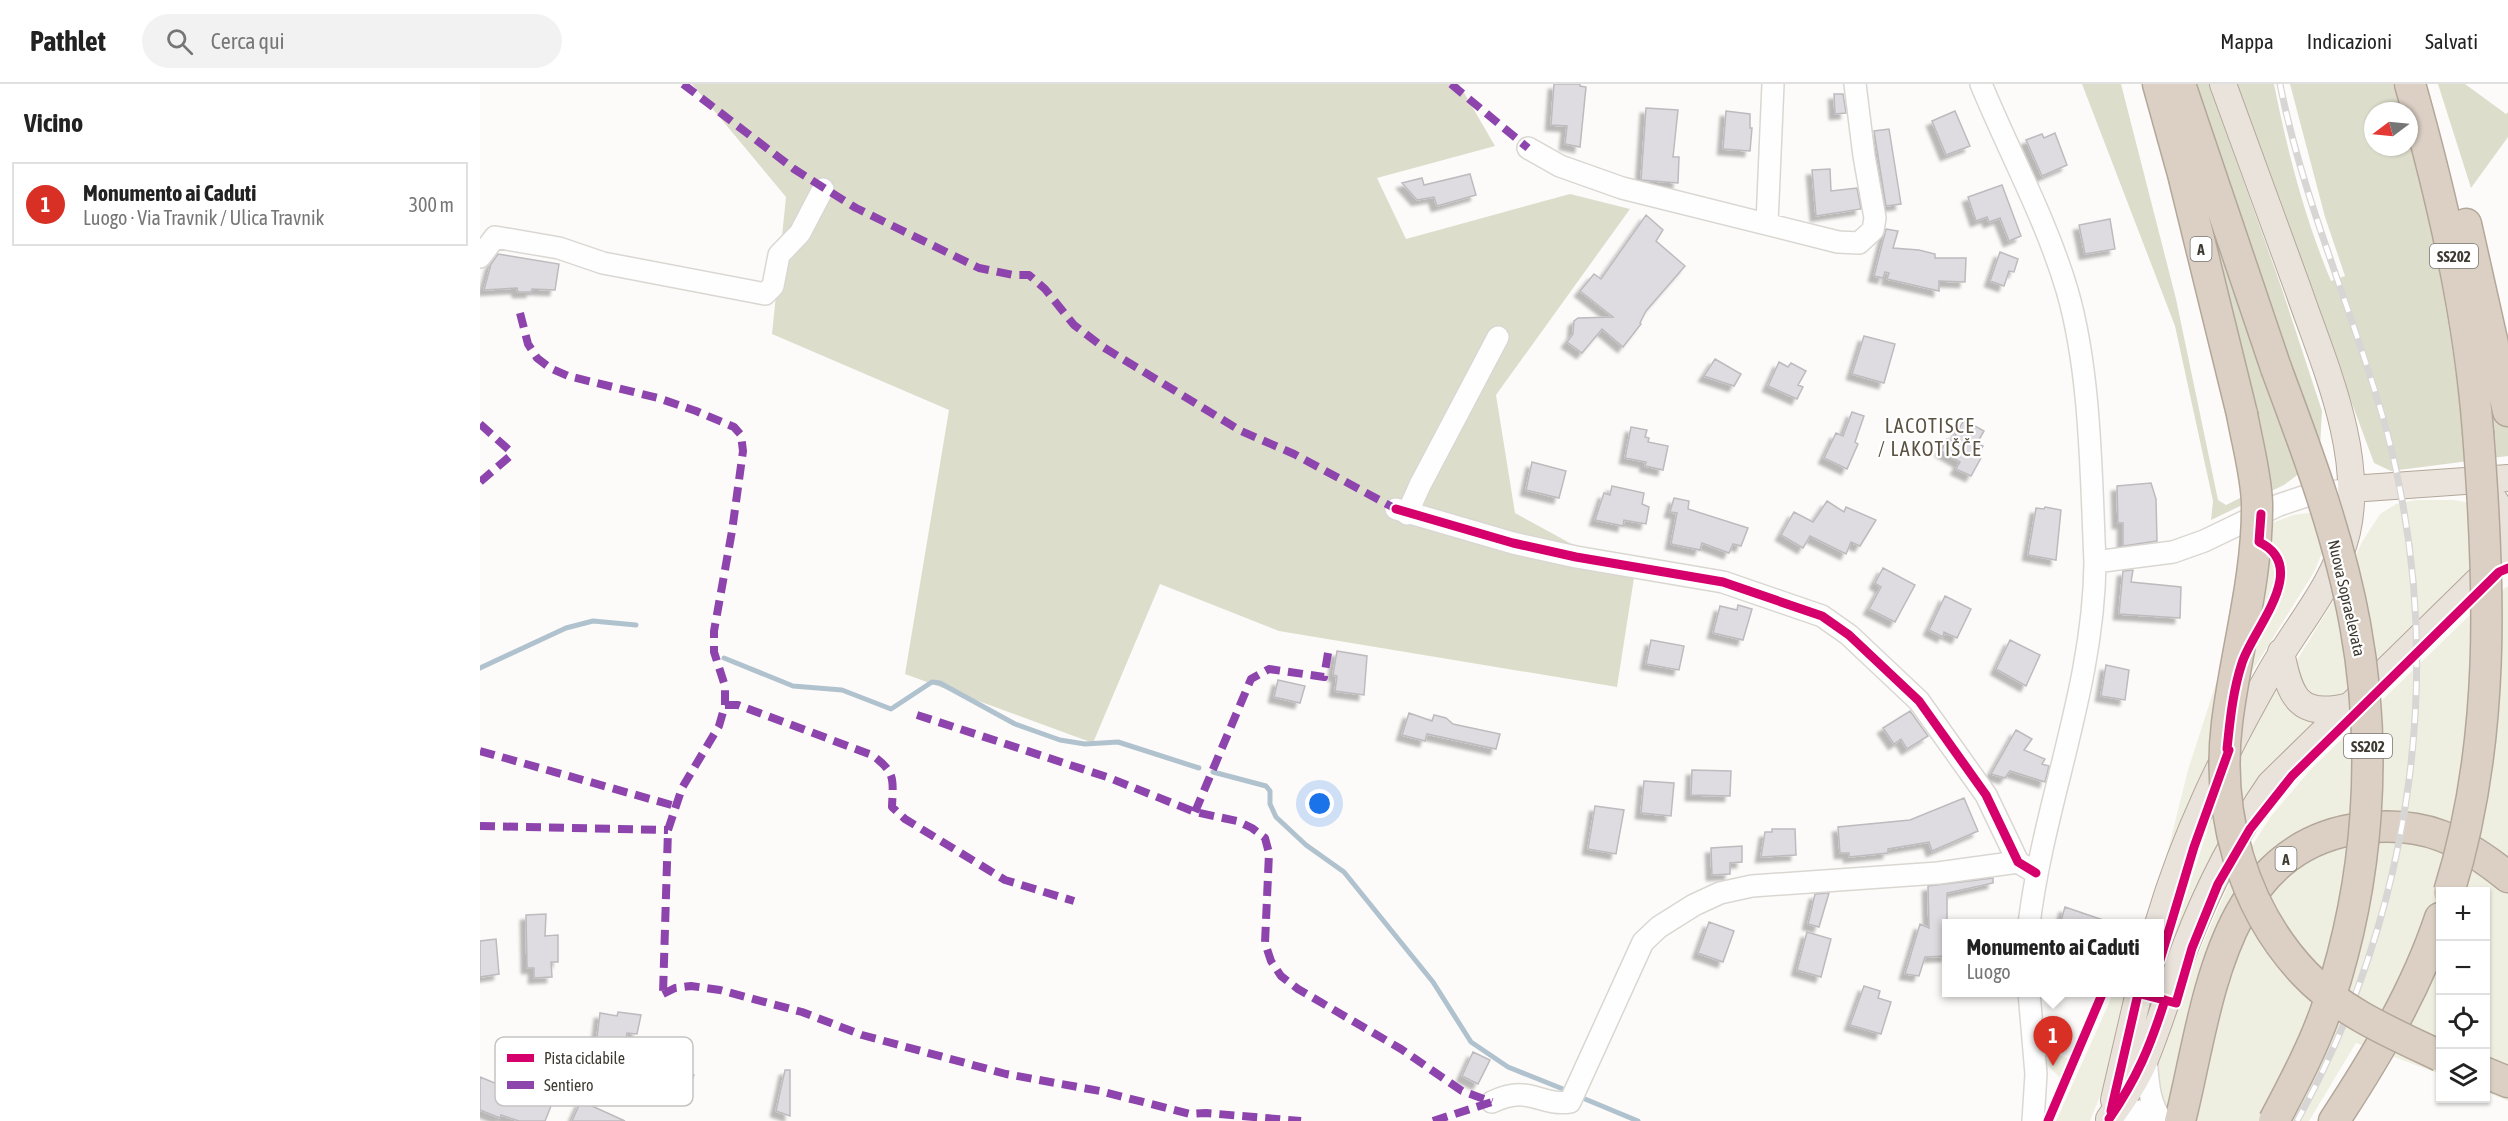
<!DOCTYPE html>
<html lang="it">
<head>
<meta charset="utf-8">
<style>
	body { margin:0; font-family:"Asap Condensed",sans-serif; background:#f2f2f2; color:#222 }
	.controls { position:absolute; right:18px; bottom:18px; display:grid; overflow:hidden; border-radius:0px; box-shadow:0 2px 4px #0004 }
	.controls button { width:54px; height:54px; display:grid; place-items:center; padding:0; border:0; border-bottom:2px solid #e0e0e0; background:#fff; color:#222; font:30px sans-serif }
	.compass { position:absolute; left:1884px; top:18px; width:54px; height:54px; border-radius:50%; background:#fff; box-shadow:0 2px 4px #0004; rotate:254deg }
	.you { position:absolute; left:840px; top:720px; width:21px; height:21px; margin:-15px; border:4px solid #fff; border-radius:50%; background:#1a73e8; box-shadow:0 0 0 9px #1a73e833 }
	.badge { display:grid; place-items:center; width:39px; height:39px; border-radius:50%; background:#d93025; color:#fff; font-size:20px; font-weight:700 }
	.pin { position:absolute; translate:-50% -50px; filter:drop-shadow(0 2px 3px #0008) }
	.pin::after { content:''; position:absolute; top:32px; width:21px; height:18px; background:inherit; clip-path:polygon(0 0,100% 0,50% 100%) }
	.popup { position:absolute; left:1462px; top:835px; width:222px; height:78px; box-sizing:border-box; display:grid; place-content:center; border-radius:0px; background:#fff; filter:drop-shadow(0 2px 4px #0005); font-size:20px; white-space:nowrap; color:#767676 }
	.popup b { font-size:22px; color:#222 }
	.popup::after { content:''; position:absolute; left:50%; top:100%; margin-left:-12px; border:12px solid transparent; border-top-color:#fff }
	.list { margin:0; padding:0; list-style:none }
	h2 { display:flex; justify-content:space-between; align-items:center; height:78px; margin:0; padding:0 24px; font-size:26px }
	h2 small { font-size:20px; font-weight:400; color:#767676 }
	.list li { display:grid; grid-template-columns:39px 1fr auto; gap:18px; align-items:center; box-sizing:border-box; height:84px; margin:0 12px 12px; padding:0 12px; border:2px solid #e0e0e0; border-radius:0px }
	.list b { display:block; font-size:22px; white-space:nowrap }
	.list p { margin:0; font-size:20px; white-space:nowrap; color:#767676 }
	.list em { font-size:20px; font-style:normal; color:#767676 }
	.icon { flex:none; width:33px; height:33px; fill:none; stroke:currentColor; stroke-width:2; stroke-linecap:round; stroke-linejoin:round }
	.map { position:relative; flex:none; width:2028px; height:1037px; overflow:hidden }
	header { display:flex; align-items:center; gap:36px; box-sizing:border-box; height:84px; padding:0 30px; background:#fff; border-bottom:2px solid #e0e0e0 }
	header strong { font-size:28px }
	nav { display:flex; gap:33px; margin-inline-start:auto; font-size:21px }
	.search { width:420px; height:54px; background:#f2f2f2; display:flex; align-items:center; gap:15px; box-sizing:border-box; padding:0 21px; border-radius:33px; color:#767676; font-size:22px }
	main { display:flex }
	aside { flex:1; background:#fff }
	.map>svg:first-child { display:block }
</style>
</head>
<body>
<header>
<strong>Pathlet</strong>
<div class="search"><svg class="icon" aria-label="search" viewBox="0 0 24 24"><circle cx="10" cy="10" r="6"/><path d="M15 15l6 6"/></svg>Cerca qui</div>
<nav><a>Mappa</a><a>Indicazioni</a><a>Salvati</a></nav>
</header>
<main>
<aside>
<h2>Vicino<small></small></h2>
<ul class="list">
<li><span class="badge">1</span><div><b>Monumento ai Caduti</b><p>Luogo · Via Travnik / Ulica Travnik</p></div><em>300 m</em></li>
</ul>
</aside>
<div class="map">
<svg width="2028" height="1037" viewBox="0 0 2028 1037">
	<defs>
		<filter id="shadow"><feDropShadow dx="-5.5" dy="5.5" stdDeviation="1.5" flood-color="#0004"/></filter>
	</defs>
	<rect width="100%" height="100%" fill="#fdfbf9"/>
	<path fill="#efefe1" d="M1936,416H1974L1991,419L2003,473L1857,614L1840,617L1829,612L1816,591L1817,576L1855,514L1882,458L1900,430L1916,420Z
		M1861,425L1834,488L1770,591L1734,661L1682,790L1708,686L1738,593L1763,450L1813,431Z
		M2028,502V1017L2006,1008V808H1960V990L1876,959L1829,1037H1693L1683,1022L1675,969L1751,795L1791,732L1831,685L1996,525Z
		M1796,599L1837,636L1793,681L1680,904V891L1730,738L1756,672Z
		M1633,910L1643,913L1626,997L1610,1037H1576Z
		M1560,963L1589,975L1581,995L1560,973Z"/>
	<path fill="#ddc" d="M212,0H979L1015,62L897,94L926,155L1090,110L1150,125L1016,311L1035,429L1154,494L1137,603L799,547L680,500L613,659L425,590L469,326L292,250L306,113Z
		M1602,0H1641L1696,215L1738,416L1746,421L1762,413L1722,130L1709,0H1729L1802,205L1842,327L1840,363L1824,386L1804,401L1731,436L1733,417L1695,242Z
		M1754,0H1794C1807,66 1825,135 1851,197L1865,192L1845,133L1810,0H1913L1921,27H1893V63H1929V56C1956,152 1971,250 1984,349L2006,281L2028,275V372L1911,387L1894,379Z
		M1958,0H1985L2026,30L2028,28V53L1991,104Z"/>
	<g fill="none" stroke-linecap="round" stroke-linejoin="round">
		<path stroke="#b1c2cf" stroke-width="5" d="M244,574L313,602L362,606L411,625L452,598L460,599L535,640L580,656L605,660L638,658L719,684
			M0,584L86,544L113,537L156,541
			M733,688L786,702L790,707V720L796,733L826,761L864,788L953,898L991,958L1028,983L1083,1005
			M1105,1015L1158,1037"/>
	</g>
	<path fill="#dfdce1" stroke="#bdbbbe" stroke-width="1.5" filter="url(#shadow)" d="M1074,0H1100V2L1106,3L1100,63L1085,60L1087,42L1071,41Z
		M1354,10H1363L1366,29L1355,30Z
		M1166,24L1198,26L1193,73H1199L1198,99L1161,96Z
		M1246,27L1270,30V44H1272L1270,67L1243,65Z
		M1475,27L1490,62L1466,71L1452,37Z
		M1409,45L1421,120L1406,122L1394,47Z
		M1575,49L1587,81L1562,92L1546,56L1562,50L1564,54Z
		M1350,85L1351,107L1377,104L1381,125L1336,132L1332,86Z
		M990,90L996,111L957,122L954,113L937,116L922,99L942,94L944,101Z
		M1522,101L1541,152L1529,157L1520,134L1509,138L1507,133L1496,137L1488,113Z
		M1166,131L1183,146L1176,157L1205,182L1166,227L1160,239L1161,240L1143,263L1122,245L1102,269L1087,258L1093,250L1094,237L1098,234L1133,233L1100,207L1114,190L1121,195Z
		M1630,135L1635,165L1605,170L1599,141Z
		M1406,145L1418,147L1413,164L1439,166L1455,170V174H1486L1485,198L1459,197V207L1407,195L1409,189L1405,188L1403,194L1394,192Z
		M1520,168L1538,175L1534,188L1529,187L1524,202L1510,197Z
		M18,170L79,180L75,206L52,205L51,208H38L37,204L4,206L11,180Z
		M1384,252L1415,260L1404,299L1372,290Z
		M1235,275L1261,290L1254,302L1224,292Z
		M1299,278L1308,283L1311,279L1326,287L1318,301L1323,303L1317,315L1288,302Z
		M1372,328L1384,332L1375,358L1378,360L1367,385L1344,374L1356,349L1363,352Z
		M1484,336L1504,347L1497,359L1503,362L1497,371L1501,374L1491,392L1476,385L1480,378L1461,367L1467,355L1472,357Z
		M1151,343L1167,346L1165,353L1169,354L1168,358L1188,362L1183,386L1165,382L1166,378L1145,374Z
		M1052,378L1086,387L1079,414L1046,406Z
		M1671,399L1676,415L1677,457L1643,462V439H1638L1637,402Z
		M1132,402L1164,409L1162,420L1169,423L1166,440L1144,436L1143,442L1115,436L1124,409L1130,411Z
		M1194,414L1209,417L1208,425L1268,444L1261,462L1253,460L1249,469L1222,459L1220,466L1191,460L1197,429L1190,428Z
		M1347,417L1364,428L1366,423L1396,436L1380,462L1371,458L1366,470L1330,452L1323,464L1301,451L1314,428L1333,438Z
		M1565,423L1581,426L1576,476L1548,471L1556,424L1564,425Z
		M1403,484L1435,501L1415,538L1389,525L1401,503L1395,499Z
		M1653,486L1651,498L1701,503L1700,534L1639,530L1643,487Z
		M1465,512L1491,525L1477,554L1464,548L1463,553L1449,546Z
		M1258,521L1272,525L1263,556L1233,549L1240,522L1257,526Z
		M1171,556L1204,562L1199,586L1166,580Z
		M1530,556L1560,571L1546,602L1516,585Z
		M857,567L887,572L884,611L855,607L857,592L853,591Z
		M1626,581L1649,586L1645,616L1621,612Z
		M798,596L825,602L820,619L794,613Z
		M1430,627L1448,652L1427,665L1421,655L1414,660L1403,644Z
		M929,629L952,637L954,631L966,634L973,640L1020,650L1016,665L947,650L945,657L922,651Z
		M1536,646L1552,655L1544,666L1565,675L1562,680L1569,682L1565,698L1530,687L1525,694L1511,690Z
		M1212,686L1251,687L1250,712L1211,711Z
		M1164,697L1194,699L1191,732L1161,729Z
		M1484,714L1498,747L1452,767L1449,758L1408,765V769L1369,773V769H1360L1358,743L1430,736Z
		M1115,722L1144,726L1136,770L1108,765Z
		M1292,745H1315L1316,771L1281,773L1285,748H1292Z
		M1262,762V778L1250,779V790L1232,791L1231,764Z
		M1513,794V799L1467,809V872L1445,873L1439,892L1425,890L1440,840L1449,844L1448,802Z
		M1349,809L1339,843L1328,840L1335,810Z
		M1585,823L1626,837L1625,840H1580Z
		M66,830L65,852L78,851V878H71L72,893L54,894V884H47L46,831Z
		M1229,838L1254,847L1243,878L1218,869Z
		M1327,848L1351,855L1341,893L1317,886Z
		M16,855L19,890L0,893V857Z
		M1384,902L1400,907L1398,914L1411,918L1401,950L1370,941Z
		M138,928L161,931L157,950L147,949L139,1000L118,997L120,986L107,984L110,969H115L120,929L137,932Z
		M993,968L1010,976L998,1000L982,992Z
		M186,981L214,991L206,1010L178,1000Z
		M305,986H310V1032L296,1027Z
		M0,993L47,1012L49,1009L73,1017L65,1037H39L21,1031L20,1034L0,1026Z
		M101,1017L145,1037H92Z"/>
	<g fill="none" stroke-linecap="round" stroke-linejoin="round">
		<defs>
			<path id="minor" d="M1501,0C1529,68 1566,135 1587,206C1611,288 1611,393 1615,478
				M1048,64L1080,82L1142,104L1358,158L1379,159L1393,146L1395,134L1384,72L1375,0
				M1287,139L1293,0
				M0,173L15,153L79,164L123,179L285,210L293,202L299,171L320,149L343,105
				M916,425L1033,459L1096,473L1243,498L1342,532L1369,551L1439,617L1506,711L1538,778L1556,789
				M927,430L940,401L1018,253
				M1549,840C1564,718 1614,603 1615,478L1693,468L1724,457L1799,421L1826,412L1871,405
				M1549,908L1556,990L1553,1037
				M1666,973C1668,994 1668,1021 1683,1037
				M1012,1018C1050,1000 1058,1022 1090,1018L1163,858L1179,843L1214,821L1240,809L1272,802L1458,789L1538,778
				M1630,1037C1641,1023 1661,1026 1678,1031"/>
			<path id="major" d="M1995,397C2023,415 2025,439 2025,469
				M1871,405L2028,394
				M1801,568C1810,613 1818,635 1869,622
				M1678,840C1705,749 1744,669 1791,587C1817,541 1855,500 1867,448C1885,369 1843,278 1818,205C1793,137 1768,68 1743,0
				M1634,1016L1659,908
				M1629,1035C1643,1015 1657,996 1666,973C1681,936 1692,898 1706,861C1728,804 1755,751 1790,700L2028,467"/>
			<path id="highway" d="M1678,0L1703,90L1762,330
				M1700,0L1796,284
				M1930,0C1962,114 1989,229 1998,348
				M1986,140L2028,327
				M2006,989L2028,998
				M1700,1037C1728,927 1738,761 1883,744C1944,737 1981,755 2028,793
				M1854,1037C1896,973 1936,906 1960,834"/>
		</defs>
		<use href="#minor" stroke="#dad7d2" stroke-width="24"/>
		<use href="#major" stroke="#b3a79a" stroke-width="28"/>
		<use href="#highway" stroke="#b3a79a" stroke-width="33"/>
		<use href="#minor" stroke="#fffefe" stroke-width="21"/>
		<use href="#major" stroke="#eae3dc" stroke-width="26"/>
		<use href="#highway" stroke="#dcd0c5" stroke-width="30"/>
		<defs>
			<path id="rail" d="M1800,0C1823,117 1873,227 1905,341C1969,576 1934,824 1817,1037"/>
		</defs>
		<use href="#rail" stroke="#d8d6d5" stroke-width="7"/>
		<use href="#rail" stroke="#fff" stroke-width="4.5" stroke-dasharray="14" stroke-linecap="butt"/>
		<defs>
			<path id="highway-bridge" d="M1762,330C1767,358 1776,390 1777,419C1778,493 1756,566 1747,639C1736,728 1762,824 1825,890C1861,928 1914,950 1960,972
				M1969,808C2016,658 2010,501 1998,348
				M1794,1037C1813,1001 1837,956 1849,917C1889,796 1898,665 1875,540C1859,452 1827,367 1796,284"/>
		</defs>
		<use href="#highway-bridge" stroke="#b3a79a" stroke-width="33" stroke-linecap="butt"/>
		<use href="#highway-bridge" stroke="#dcd0c5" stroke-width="30"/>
		<path stroke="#8e44ad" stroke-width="8" stroke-dasharray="15 8" stroke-linecap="butt" d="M203,0L314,85L376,124L499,184L533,191H549L565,205L594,241L623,263L761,347L814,370L916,425
			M971,0L1048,64
			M40,229L48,260L57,274L70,284L88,292L178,314L216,327L254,343L261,351L263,367L252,447L234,547V568L245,602V621L239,642L202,704L188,746L183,910
			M0,340L29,366V373L0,398
			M245,621H258L392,671C416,689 413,694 412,723L425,735L525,796L594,817
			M437,631L627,693L715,728L757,737L772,744L785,754L789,769L785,859L791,877L801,892L818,905L921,965L982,1007L1012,1018
			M0,667L195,722
			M715,728L771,595L789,585L844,593L848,569
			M0,742L188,746
			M183,910L195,904L211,902L240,906L322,928L382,951L526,990L620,1007L710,1030L726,1029L821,1037
			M953,1037L1012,1018"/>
		<defs>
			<path id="cycleway" d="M916,425L1033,459L1096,473L1243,498L1342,532L1369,551L1439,617L1506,711L1538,778L1556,789
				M1747,665C1750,636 1753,606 1762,579C1772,546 1832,483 1779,458L1781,430
				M1680,876L1714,763L1749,666
				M1653,908L1696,919L1712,864L1738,800L1770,745L1812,692L2019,488L2028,484
				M1631,1027L1658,910
				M1629,1035C1657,994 1670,963 1685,916
				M1568,1037L1623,908"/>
		</defs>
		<use href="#cycleway" stroke="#fff" stroke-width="13"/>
		<use href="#cycleway" stroke="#d6006c" stroke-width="9"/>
	</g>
	<g text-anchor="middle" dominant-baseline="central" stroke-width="4.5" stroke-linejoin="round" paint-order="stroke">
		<g fill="#fff" stroke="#787570" stroke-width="1.5">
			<rect x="1710.5" y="153" width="21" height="24" rx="4.5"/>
			<rect x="1950" y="160" width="48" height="24" rx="4.5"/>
			<rect x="1864" y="650" width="48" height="24" rx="4.5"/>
			<rect x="1795.5" y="763" width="21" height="24" rx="4.5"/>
		</g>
		<g font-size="15" font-weight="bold" fill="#3e3a32">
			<text x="1721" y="165">A</text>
			<text x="1974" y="172">SS202</text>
			<text x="1888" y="662">SS202</text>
			<text x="1806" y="775">A</text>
		</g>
		<g font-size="16" fill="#3e3a32" stroke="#fff">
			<text transform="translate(1867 514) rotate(77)">Nuova Sopraelevata</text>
		</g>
		<g font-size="20" letter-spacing="1.5" fill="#5b5242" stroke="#fff">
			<text x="1450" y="341">LACOTISCE<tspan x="1450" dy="23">/ LAKOTIŠČE</tspan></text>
		</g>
	</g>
	<rect x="15" y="953" width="198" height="69" rx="9" fill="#fff" stroke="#c5c4c2" stroke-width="1.5"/>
	<rect x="27" y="970" width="27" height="8" fill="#d6006c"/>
	<rect x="27" y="997" width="27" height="8" fill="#8e44ad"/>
	<g font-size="16" fill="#3e3a32">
		<text x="64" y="980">Pista ciclabile</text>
		<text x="64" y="1007">Sentiero</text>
	</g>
</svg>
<div class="controls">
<button>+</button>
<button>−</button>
<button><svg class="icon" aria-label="locate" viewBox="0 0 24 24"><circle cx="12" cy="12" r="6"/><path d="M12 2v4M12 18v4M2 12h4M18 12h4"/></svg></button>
<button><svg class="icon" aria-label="layers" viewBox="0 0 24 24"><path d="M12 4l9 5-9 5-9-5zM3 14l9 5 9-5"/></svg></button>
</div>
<svg class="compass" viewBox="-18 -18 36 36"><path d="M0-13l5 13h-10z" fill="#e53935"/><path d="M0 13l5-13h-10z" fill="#767676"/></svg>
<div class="you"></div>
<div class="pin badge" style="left:1573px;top:982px">1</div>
<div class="popup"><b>Monumento ai Caduti</b>Luogo</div>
</div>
</main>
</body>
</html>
